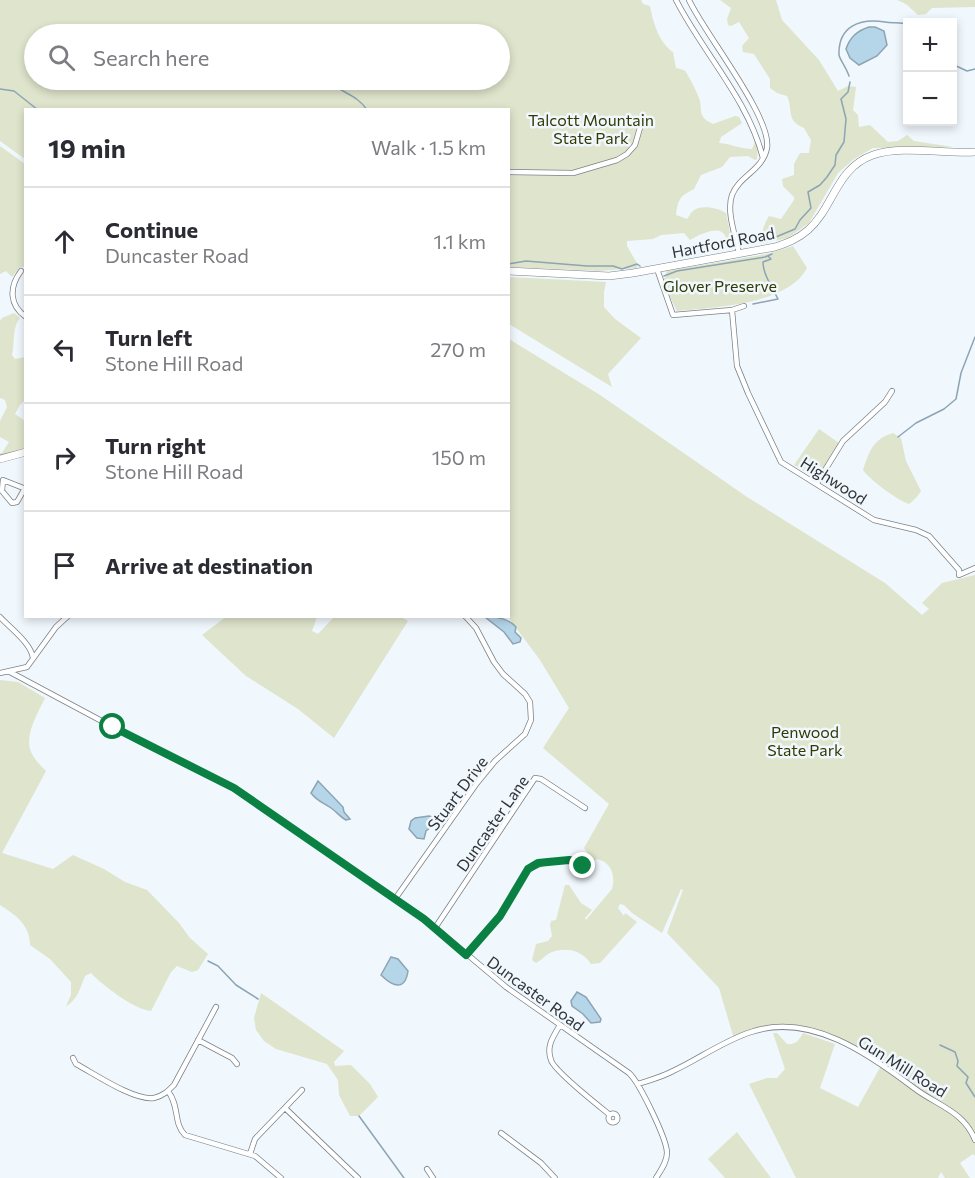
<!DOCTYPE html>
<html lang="en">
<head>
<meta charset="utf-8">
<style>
	body { margin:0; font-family:Commissioner,sans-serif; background:#f7f7f7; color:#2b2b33 }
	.controls { position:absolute; right:18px; top:18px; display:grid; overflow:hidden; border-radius:0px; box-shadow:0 3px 9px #0003 }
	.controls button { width:54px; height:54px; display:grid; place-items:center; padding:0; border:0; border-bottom:2px solid #e1e1e2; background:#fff; color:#2b2b33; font:30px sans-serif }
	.stop { position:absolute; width:18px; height:18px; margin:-14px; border:4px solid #0b8043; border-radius:50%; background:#fff }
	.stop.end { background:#0b8043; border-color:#fff; box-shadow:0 2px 6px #0008 }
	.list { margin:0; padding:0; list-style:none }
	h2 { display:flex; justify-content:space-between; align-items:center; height:78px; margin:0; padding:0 24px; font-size:26px }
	h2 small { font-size:20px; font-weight:400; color:#7c7c81 }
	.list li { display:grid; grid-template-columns:39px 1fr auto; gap:18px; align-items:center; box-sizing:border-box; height:108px; padding:0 24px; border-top:2px solid #e1e1e2 }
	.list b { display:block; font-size:22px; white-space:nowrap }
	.list p { margin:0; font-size:20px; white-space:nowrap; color:#7c7c81 }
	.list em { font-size:20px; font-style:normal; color:#7c7c81 }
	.icon { flex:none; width:33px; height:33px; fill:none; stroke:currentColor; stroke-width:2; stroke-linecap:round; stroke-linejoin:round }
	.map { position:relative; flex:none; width:975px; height:1178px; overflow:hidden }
	.search { position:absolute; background:#fff; box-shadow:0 3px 9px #0003; left:24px; top:24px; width:486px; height:66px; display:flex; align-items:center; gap:15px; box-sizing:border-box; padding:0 21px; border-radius:33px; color:#7c7c81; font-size:22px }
	.panel { position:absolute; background:#fff; box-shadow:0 3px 9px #0003; left:24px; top:108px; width:486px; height:510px; border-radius:0px }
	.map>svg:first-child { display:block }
</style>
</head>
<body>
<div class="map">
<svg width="975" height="1178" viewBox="0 0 975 1178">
	<rect width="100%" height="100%" fill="#f0f7fd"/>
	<path fill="#dfe4cc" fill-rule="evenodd" d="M0,0H641L643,4L650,6C653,22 659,43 673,52L676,68C679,69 683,69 685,71C687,72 700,98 700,101C702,114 699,117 713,124L735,116L739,117L742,123L721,137L719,143C731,144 741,149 752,149L755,142L758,144L757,159L755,160L748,156L730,157L722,167L701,175L694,189C680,196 678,199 676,215L687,219C689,217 690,213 693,211C701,204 718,208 726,213L733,247H729C728,244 726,235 723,233C716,226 697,236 690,240L684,233L661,235L653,239L627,241V246L638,265L637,268L599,271L509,267L508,110H26L25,159L0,141ZM34,34H500V80H34Z
		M720,0H776L782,20L819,60L838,91L848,86L856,87L853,110L858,115L859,127L870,125L888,142L898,141L907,135L914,141L953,147L873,148L854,159L838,173L809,223L788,238L761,244C760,236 764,224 769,216L781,219L794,200V197L783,186L782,179L794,175V164L800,153H809L811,140L804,128C785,120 794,111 787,96L777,93L770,88V79L754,54L743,52L742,46L749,38L739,22L731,26L728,25L727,19L731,8Z
		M883,0H975V7L932,8L926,14L918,15L906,4L897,0Z
		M0,146L25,164V267H20L12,277L6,271L0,274Z
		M793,246L807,268C789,304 714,308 677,311L668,293L663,279L666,277V271L767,254Z
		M509,277L606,282L604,292V307L615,319L641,338L608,374L612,387L509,324Z
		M14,313L20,318C12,327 15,343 12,355L15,359L26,357L25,400L20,405L15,414L25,421V450L0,457V453H2L9,442L0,437V421L7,407L5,400L0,398V321L2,318Z
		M509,339L600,395L747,497L885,583L922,615L929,609L922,603L942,583L975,575V1156L973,1154L960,1163L970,1178H945L941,1172L938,1178H796L749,1084L767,1078H777L785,1069L773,1033H777L787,1044C796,1045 799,1040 803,1033L835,1044L820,1088L858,1107L882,1064L814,1031L776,1027L734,1039L719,988L667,933L683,890L681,889L662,933L632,913L624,905L620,904L618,908L624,916L625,913L637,922L600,963L591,964C582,950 567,947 552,952C546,954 542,960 536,963L532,960L536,944L548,941L552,936L550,925L551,921L556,920L565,885H569L581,903L592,910L585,918L586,920L612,889C616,875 611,862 597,859L591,863L589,855L584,848L609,804L543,748L569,708L540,660L508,617Z
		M819,429L839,443L817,478L794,465Z
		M893,433L901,438L906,461L921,491L916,498L909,504C897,500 870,480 863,470C869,452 873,439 893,433Z
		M227,616L317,617L312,631L318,634L334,617H401L408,621L334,738L298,709L246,676L202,635Z
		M0,680L18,682L45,698C38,713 24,735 31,752C34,759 41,766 46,771L2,853L53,869L73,855L104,869L125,882L147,890L179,923L190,938L208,954L198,970L192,972L177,966L171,972L151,1011C135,1010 102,985 91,973L85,976C81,986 77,1001 66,1006L71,995V982L50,959L30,945C30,925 16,915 0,905Z
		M261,993L344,1051L334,1062L335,1066L351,1065L370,1084L378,1097L359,1116H350L339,1095L338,1080L327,1064L276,1049L264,1041L256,1030L254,1018Z
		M737,1132L771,1178H725L708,1159Z"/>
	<path fill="#b5d5e9" stroke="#8da4b3" stroke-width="1.5" d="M869,27H875L884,31L887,45L877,56L859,65L850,58L846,49C850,37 857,31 869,27Z
		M485,617C496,616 509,619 516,627L515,632L521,638L520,642L513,644L504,632Z
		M318,781L343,807L344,812L350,819L346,820C340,817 337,812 331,808C322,802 317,801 311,793Z
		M429,816L436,818V823L426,831L424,839L417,838L409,829L411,821L415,818Z
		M391,957L398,959L408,971C405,992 392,986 381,975Z
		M577,992L586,997L601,1019L600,1022L591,1023L583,1014L572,1006L571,1001Z"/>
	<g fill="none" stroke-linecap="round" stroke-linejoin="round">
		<path stroke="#8da4b3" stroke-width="1.5" d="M952,64L967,71L975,69
			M849,76C846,67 840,60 839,55C838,26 860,18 885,22C893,24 900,21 908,25
			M328,80C340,93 357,94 367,110
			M0,89L14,91L38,110
			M771,239L795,229L800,220L811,208L808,192L820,185L827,177L835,165L836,155L844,142L846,119L841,99L848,92L850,82
			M508,264L526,261L587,266H613L622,269L637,264L640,266
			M664,276L677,271L765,257L772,254
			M753,304L778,299C772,287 763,274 763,262L771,259L768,256
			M898,437L916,423L944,409L956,399L961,373L975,337
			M208,961L218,966L236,985L258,999
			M940,1045L955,1052L958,1061L957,1066L968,1077L966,1083L975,1097
			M359,1116L404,1178"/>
		<defs>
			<path id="minor" d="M676,0C703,53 748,99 763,158
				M689,0C704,33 772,117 767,148C763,170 739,176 732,195C726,212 736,237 739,254
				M508,172L573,173L617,160L627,154L635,145L642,121
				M657,269L673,315L732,310L744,306
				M21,271C9,287 9,305 26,317
				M732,310L737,366L748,393L781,462L874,520L916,530L929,536L959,570V575L975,568
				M3,480L2,491L12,503L17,502L25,488
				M3,480L26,489
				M817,483L843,441L885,402L892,391
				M0,617C10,628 31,643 33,658
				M10,672L141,742L233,788L425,919L506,987L629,1073C639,1082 667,1139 667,1153C667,1162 661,1170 656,1178
				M0,673L27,667L56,627L68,616
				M395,899L477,783L495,761L525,734L531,720L530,702L525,694L503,674L494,662L476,628L465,616
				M435,928L535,778L541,779L585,808
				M466,955L500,916L528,869L545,862L569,860L582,862L583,866L588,867L590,865V861L587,859L582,862
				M560,1025C553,1037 546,1046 551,1060C554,1071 599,1106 610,1115
				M198,1040L232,1058L237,1064
				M73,1058L76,1064C95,1074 134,1101 154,1098C163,1096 168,1091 174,1085L216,1007
				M638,1084C650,1080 662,1077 673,1071C699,1059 723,1041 751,1032C810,1012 869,1054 914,1088C936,1105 964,1111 975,1140
				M168,1091C180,1107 173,1123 185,1135L255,1156L281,1178
				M285,1108L358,1178
				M608.5 1118a4.5 4.5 0 1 1 9 0a4.5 4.5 0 1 1-9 0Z
				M501,1133L541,1163L555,1178
				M250,1154L255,1139L302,1090
				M427,1169L433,1178"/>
			<path id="major" d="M508,271L609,276L633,273L775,247C787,243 798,239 808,230C834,207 836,168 873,155C900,145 945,154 975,152
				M0,459L26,452"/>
		</defs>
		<use href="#minor" stroke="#7a8289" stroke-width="6"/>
		<use href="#major" stroke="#7a8289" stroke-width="8"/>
		<use href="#minor" stroke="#fff" stroke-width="4.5"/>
		<use href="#major" stroke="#fff" stroke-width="7"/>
	</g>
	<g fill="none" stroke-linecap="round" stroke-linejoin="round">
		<path stroke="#0b8043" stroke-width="8" d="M113,727L234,788L424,919L466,955L500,916L528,869L538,863L548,862L569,860L582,862L583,866"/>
	</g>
	<g text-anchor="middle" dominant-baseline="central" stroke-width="5" stroke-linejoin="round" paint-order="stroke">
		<g font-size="16" fill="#323902" stroke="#f0f7fd">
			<text x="591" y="119">Talcott Mountain<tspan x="591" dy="18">State Park</tspan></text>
			<text x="720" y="285">Glover Preserve</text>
			<text x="805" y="731">Penwood<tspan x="805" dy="18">State Park</tspan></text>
		</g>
		<g font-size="16" fill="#303336" stroke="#f0f7fd">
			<text transform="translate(723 242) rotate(-11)">Hartford Road</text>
			<text transform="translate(834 480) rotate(32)">Highwood</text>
			<text transform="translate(457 793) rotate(-53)">Stuart Drive</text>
			<text transform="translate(492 823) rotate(-55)">Duncaster Lane</text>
			<text transform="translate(536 993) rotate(36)">Duncaster Road</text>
			<text transform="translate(903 1066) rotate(32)">Gun Mill Road</text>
		</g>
	</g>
</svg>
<div class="controls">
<button>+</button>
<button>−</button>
</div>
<div class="stop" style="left:113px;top:727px"></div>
<div class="stop end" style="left:583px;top:866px"></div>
<div class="search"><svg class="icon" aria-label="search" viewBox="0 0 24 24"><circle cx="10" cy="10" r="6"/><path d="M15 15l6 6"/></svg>Search here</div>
<section class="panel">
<h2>19 min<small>Walk · 1.5 km</small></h2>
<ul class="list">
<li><svg class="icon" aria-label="ahead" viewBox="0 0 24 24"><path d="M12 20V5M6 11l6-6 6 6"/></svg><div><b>Continue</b><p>Duncaster Road</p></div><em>1.1 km</em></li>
<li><svg class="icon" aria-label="left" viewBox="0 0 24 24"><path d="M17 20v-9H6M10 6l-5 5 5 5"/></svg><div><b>Turn left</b><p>Stone Hill Road</p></div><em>270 m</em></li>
<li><svg class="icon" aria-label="right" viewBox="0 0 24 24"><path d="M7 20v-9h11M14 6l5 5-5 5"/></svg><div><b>Turn right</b><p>Stone Hill Road</p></div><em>150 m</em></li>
<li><svg class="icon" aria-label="arrive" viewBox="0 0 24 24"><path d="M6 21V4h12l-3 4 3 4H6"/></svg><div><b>Arrive at destination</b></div></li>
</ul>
</section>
</div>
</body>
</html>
